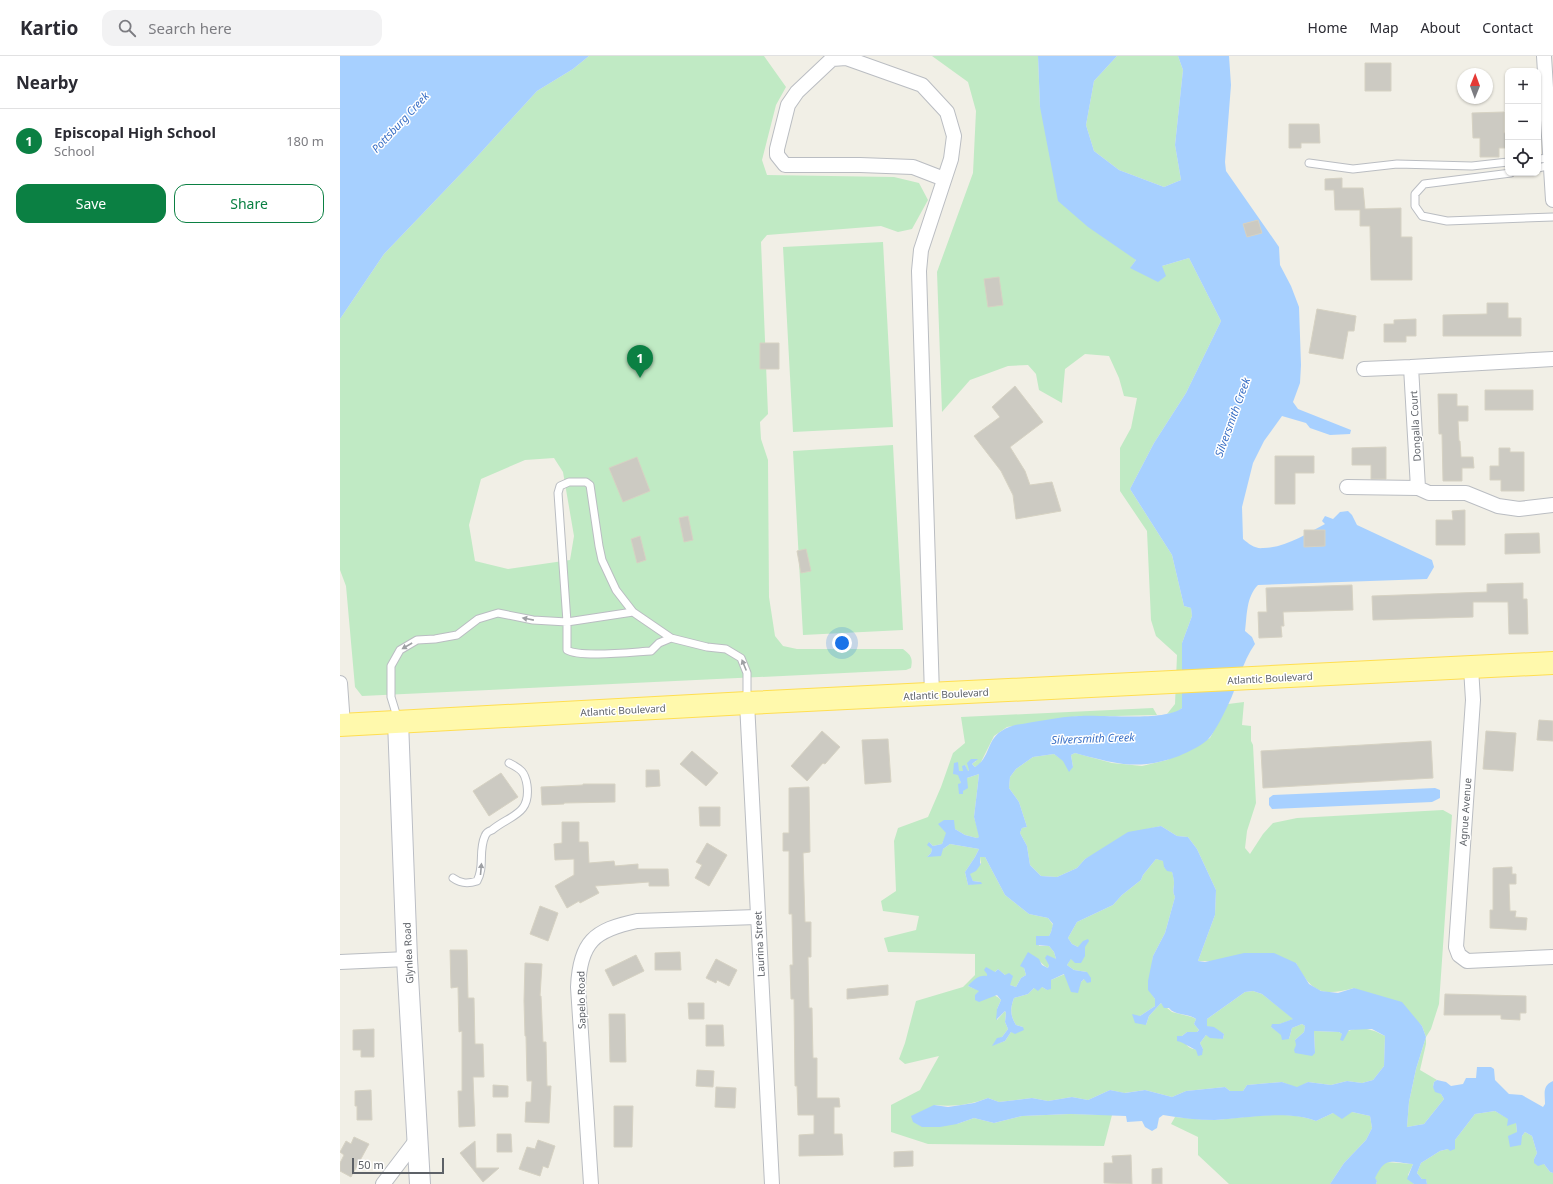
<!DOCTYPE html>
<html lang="en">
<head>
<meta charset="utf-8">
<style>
	body { margin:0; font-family:"Noto Sans",sans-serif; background:#f2f2f3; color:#2b2b33 }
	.controls { position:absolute; right:12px; top:12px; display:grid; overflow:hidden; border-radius:8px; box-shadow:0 1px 3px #0004 }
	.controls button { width:36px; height:36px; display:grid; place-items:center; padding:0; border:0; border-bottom:1px solid #e1e1e2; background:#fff; color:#2b2b33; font:20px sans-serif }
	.compass { position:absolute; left:1117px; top:12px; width:36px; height:36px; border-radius:50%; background:#fff; box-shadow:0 1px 3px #0004; rotate:1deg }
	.scale { position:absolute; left:12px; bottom:10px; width:92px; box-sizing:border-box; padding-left:4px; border:2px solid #5d6167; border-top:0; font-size:11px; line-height:14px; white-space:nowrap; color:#5d6167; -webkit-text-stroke:3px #fff; paint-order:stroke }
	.you { position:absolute; left:502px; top:587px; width:14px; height:14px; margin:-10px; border:3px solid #fff; border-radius:50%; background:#1a73e8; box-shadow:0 0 0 6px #1a73e833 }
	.badge { display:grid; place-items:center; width:26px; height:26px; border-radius:50%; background:#0b8043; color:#fff; font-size:13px; font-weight:700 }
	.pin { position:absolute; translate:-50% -33px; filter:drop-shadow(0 1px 2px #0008) }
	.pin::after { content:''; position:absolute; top:21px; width:14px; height:12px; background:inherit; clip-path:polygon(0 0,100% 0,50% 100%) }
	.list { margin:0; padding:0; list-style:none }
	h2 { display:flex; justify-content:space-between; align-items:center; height:52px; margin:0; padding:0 16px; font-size:17px }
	h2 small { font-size:13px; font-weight:400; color:#7c7c81 }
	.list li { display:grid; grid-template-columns:26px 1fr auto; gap:12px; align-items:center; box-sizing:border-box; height:64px; padding:0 16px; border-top:1px solid #e1e1e2 }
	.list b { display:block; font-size:15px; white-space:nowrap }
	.list p { margin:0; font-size:13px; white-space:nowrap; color:#7c7c81 }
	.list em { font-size:13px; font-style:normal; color:#7c7c81 }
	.actions { display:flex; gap:8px; padding:12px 16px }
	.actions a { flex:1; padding:9px 0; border:1px solid #0b8043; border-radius:12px; text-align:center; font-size:14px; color:#0b8043 }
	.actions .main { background:#0b8043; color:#fff }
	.icon { flex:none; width:22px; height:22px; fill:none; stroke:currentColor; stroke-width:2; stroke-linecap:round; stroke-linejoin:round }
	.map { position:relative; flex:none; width:1213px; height:1128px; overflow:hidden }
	header { display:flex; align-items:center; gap:24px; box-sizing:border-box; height:56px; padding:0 20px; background:#fff; border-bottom:1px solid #e1e1e2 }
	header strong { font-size:19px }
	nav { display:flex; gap:22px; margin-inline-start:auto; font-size:14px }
	.search { width:280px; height:36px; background:#f2f2f3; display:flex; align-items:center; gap:10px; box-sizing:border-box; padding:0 14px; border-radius:12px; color:#7c7c81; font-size:15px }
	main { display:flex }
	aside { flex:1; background:#fff }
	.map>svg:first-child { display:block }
</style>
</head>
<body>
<header>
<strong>Kartio</strong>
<div class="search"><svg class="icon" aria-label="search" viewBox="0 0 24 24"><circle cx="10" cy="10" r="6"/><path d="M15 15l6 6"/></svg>Search here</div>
<nav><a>Home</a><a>Map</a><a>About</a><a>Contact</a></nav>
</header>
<main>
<aside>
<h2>Nearby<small></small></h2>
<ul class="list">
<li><span class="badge">1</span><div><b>Episcopal High School</b><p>School</p></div><em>180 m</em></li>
</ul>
<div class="actions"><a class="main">Save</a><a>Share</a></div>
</aside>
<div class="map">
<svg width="1213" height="1128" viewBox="0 0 1213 1128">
	<rect width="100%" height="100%" fill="#f1efe6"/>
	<path fill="#c0eac4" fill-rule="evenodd" d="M249,0H424L446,31L436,49L422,104L427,119L554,121L579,127L588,144L572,173L558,176L541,170L427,179L421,186L428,358L420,366L421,383L428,404L429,541L435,580L443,590L457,593H563C571,599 573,602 571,612L566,614L22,640L15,631L6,530L0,514V263L44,198L134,104L197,35L233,13ZM214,402L223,416L234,480L230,504L168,513L135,505L129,469L141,423L185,404Z
		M592,0H698L700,51L796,204L791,211L822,210L849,202L881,265L846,337L814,387L790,433L832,499L844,550L851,552L852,560L842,587V652L837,656L827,658L835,648L837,599L816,580L811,564L807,475L780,435V392L791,372L797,342L784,340L779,322L769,300L745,298L725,313L722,347L699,334L696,318L688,309L668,310L630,324L602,356L597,216L633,117L636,55L628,26Z
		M777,0H838L843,14L835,89L841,124L824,131L779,114L754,95L746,69L754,25Z
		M543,186L553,371L453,376L443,191Z
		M553,389L563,574L463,579L453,395Z
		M904,646L902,669L911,670V685L913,689L916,747L907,775L905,792L910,798L923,778L933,767L957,762L1103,754L1112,759L1099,948L1091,973L1086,981V988L1080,1014L1097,1024L1094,1026L1093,1031L1101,1038L1104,1043L1084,1068L1067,1071L1069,1046L1076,1013L1086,981L1082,970L1073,961L1014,932C982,941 971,936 956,907L858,905L875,859L876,834L857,793L848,781L837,780L821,770L807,773L745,803L737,812L717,821L701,820L690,809L687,790L680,777L682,772L687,771L679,746L669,732L670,721L676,713L693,701L714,698L733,711L731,699L735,697L772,707L802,710L827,704L870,682L888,648Z
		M813,652L817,659L775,660H739L667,671L654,680L640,708L635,711L632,708L636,705L631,703L630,714L627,715L625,709L623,715H618L623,735L627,722L639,718L634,761L640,781L637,782L625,779L615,773L607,777L602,788L593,790L589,786L592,793L591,797L587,801L603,793L610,788L639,793L635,801L625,816L628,829L641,826L633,825L629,818L641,808L640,801H645L665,839L689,858L708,862L713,869L711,876L709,880H696L699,890H709L714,896L716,903L709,909L708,912C702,909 700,904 694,901L684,912L686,919L681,922L676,931L670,929L665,919L658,913L655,916L647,918V920L628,930C638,935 654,936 661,944L657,953V964L665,955L666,957L665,966L668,973L662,981L653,989L665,985L671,976L683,971L676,969C670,959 670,953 674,942L688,938L694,932L702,931L707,934L711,924L725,918L741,926L744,923L747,916L734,914L727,909L738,891L732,888L728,882L737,866L773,849L782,839L801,824L803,819L816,803L824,805V811L832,816C833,819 834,823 834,827C834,832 832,835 835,841L825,877L813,900L809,934L815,943V950L800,960L806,969L809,960L821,947L832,956L852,961L856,963L854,968L859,974L857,976H847L842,980C845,991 852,995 863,993L860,987L866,979L883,983L884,978L867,970V963L905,936L913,935L922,938L954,963L931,971L949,983L952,972L962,968L965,970L964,976L955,984L975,997L974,975L999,976L1002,978C1018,969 1030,972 1045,980L1044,1010L1033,1024L1022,1027L1007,1025L991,1029L968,1026L957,1032L942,1026L907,1029L903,1035H890L885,1031L846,1035L832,1041L805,1034L784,1037L770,1034L748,1044L732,1041L708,1045L692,1042L659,1046L648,1042C630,1049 613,1051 594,1049L617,1068L634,1062L654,1067L682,1060L730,1058L772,1059L764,1090L588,1088L551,1076V1049L580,1034L599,1000L565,1008L559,1003L565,987L576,945L623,931L635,919V898L548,896L544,882L576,874L579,860L543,855L541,845L556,835L554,785L558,772L588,761L601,731L613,697L625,687L621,661Z
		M1155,1055L1176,1067L1177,1076L1182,1080L1185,1076L1192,1080L1197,1097L1194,1103L1204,1108L1210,1116L1213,1117V1128H1087L1086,1124L1082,1123L1077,1117L1081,1107L1100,1095L1108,1093L1135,1058Z
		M1012,1056L1030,1060L1032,1072L1026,1084L1004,1107L990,1128H889L858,1099V1081L831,1068L835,1061C848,1062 862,1064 875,1064C905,1062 948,1053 976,1065L993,1057Z
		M1046,1106L1073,1108L1068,1119L1074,1128H1036L1037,1125L1034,1122L1041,1109Z"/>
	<path fill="#a7d0ff" d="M0,0H249L233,13L197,35L134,104L44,198L0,263Z
		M698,0H777L754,25L746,69L754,95L779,114L824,131L841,124L835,89L843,14L838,0H889L891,29L885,106L886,115L939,191L940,209L951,230L959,251L961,309L960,327L953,346L958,353L1011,374L1010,378L990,379L970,372L966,367L942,360L924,385L913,407L902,451L903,483C909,488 915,493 923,492C945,492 966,478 985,468L982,465L985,460L993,463L1000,456L1008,455L1012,459L1017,469L1092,504L1094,511L1087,523L918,529C906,541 907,560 905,575L912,581L915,588C902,606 898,629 888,649C883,659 877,672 870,681C864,689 848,696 839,700C798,715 776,708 735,697L731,699L733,711L729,716L723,705L714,698L693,701L676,713L670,721L669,732L679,746L687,771L682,772L680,777L687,790L690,809L701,820L717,821L737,812L745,803L788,776L821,770L837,780L848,781L857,793L876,834L875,859L858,905L865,906L904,897H934L956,907L969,928L981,935L998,937L1014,932L1062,946L1082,970L1086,981L1076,1013L1069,1046L1067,1071L1084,1068L1104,1043L1101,1038L1095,1036L1093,1031L1094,1026L1097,1024L1106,1026L1111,1030L1123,1028L1126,1022H1136L1137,1011H1151L1154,1013L1155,1024L1169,1038L1182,1039L1203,1051L1205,1048C1205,1037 1202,1030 1213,1025V1117L1210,1116L1204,1108L1198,1110L1194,1107V1103L1197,1097L1192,1080L1185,1076L1182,1080L1181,1089L1170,1091L1168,1080L1177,1076L1176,1067L1167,1070L1168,1063L1155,1055L1135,1058L1115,1084V1093L1110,1095L1108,1093L1100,1095L1081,1107L1077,1117L1082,1123H1086L1087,1128H1074L1067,1123L1073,1108C1049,1106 1046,1100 1035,1122L1037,1125L1036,1128H990L1004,1107L1026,1084L1032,1072L1030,1060L1012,1056L1002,1063L993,1057L976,1065C948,1054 905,1062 875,1064C858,1064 840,1062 823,1059L819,1062L817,1072L812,1075L805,1071L802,1065L787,1066L786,1060L730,1058L682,1060L654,1067L634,1062L617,1068L600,1071H582L573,1066L571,1060L594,1049L608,1051L634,1047L648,1042L659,1046L692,1042L708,1045L732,1041L748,1044L770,1034L785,1037L805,1034L832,1041L846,1035L885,1031L890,1035H903L907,1029L942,1026L957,1031L968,1026L991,1029L1007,1025L1022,1027L1033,1024L1044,1010L1045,980L1032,973L1009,974L1003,985L1000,984L1002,978L999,976L974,975L975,997L972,1000L955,997L954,994L956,989L955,984L964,976L965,970L962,968L952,972L949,983L942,984L941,979L931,971L932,968H939L953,963L922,938L913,935L905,936L867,963V970L874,971L884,978L883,983L870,982L866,979L860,987L863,993L862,999L858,1000L856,994C849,991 845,987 837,985V980H842L847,976H857L859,974L854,968L856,963C848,957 835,960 829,952H824L821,947L809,960L806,969L795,967L792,958L800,960L815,950V943L808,934V925L813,900L825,877L835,841C832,835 834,832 834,827C834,824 833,820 832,816L827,815L824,811L823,805L816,803L803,819L801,824L782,839L773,849L737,866L728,882L732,888L738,891L743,885L748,883L749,885L745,891V900L741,907H735L731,903L727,909L734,914L747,916L751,922V926L747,927L744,923L741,926L738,937L731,936L724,918L711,924V933L707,934L702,931L698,935L694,932L688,938L674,942C670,953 670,959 676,969L683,971L684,974L675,978L671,976L665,985L652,990L657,982L662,981L668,973L665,966L666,957L665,955L656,964L657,953L661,944L657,939L639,946L635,944V939L639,935L628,930C634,924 638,919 647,920V918L644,914L646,911L655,916L658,913L665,919L669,917L673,920L670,929L676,931L681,922L686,919L684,912L680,910L688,896L699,903L702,909L708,912L709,909L705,902L707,899L716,903L714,896L709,890L696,889V880H709L711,876L713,868L708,862L689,858L665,839L645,801H640V807L641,808L636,815L630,818L633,825L641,826L642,828L628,829L625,816L635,801L639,793L610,788L603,793L601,800L587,801L591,797L592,793L587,789L589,786L593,790L602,788L606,777L598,768L604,764H614L615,773L625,779L637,782L639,781L634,761L639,718L627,722L628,732L623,735V738H619L618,728L621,727L618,719L613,718L614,707L618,706L619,715H623L622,710L625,709L628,715L629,714L627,707L631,703H638L632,708L635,711C654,699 643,678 675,669C696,666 717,661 739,660C763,658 824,666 842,652V587L852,560L851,552L844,550L832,499L790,433L814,387L846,337L881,265L849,202L822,210L826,220L818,226L790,212L796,204L748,171L718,145L700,51Z
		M1095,732L1100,734V742L1092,746L932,753L929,749V742L933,739Z"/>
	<path fill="#cccac2" stroke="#d6d2c3" d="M1025,7H1051V35H1025Z
		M1164,56V77H1168V92H1159V101H1140V82H1133L1132,57Z
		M949,68H979L980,87H961V92H949Z
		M1002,122V132H1023L1025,153L1061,152V181H1072V224H1031L1030,170H1020V154H995L994,134H985V123Z
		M918,164L922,177L907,181L903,168Z
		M659,221L663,249L648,251L644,223Z
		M1147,247H1168V262H1181V280H1103V259L1147,258Z
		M977,253L1016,260L1014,275H1008L1003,303L969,297Z
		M1076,263V280H1066V286H1044V268H1054V264Z
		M420,287H439V313H420Z
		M675,330L703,366L670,391L685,415L690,429L712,426L721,455L676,463L673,439L661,415L634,380L660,361L652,351Z
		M1145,334H1193V354H1145Z
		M1098,338H1117V350H1128V365H1118L1119,385H1120L1121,401H1133L1134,412H1122V425H1103L1102,378H1099Z
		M1046,391V423H1031V409H1012V392Z
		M1159,392H1170V396H1184V435H1161V424H1150V410H1159Z
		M935,400H974V417H955V448H935Z
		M297,401L310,435L283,446L269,412Z
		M1125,454V489H1096V464H1113L1112,455Z
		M348,460L353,484L344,486L339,462Z
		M964,474H985V490L964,491Z
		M1199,477L1200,497L1165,498V478Z
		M300,480L306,504L297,507L291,483Z
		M466,493L471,515L461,517L457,495Z
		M1183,527V543H1187L1188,578H1169L1168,546H1133V561L1033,564L1032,540L1147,536V528Z
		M1012,529L1013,554L943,556L944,570H941L942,581L919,582L918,556H927L926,532Z
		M1199,664L1213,665V685L1197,684Z
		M482,675L500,691L485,708L483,707L467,725L451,710Z
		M1146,675L1176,677L1173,715L1143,713Z
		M548,683L551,726L525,728L522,684Z
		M1091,685L1093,722L923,732L921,695Z
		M352,695L378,717L366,730L340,708Z
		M306,714H319L320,730L306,731Z
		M161,717L178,741L149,760L133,735Z
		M243,728H275V746L224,747V748L202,749L201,731L243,729Z
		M469,731L470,796L463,797L465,866H471V901H468L469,952H472L473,1002H477V1042H499L500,1051H494V1078H502L503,1099L459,1100V1079L474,1078V1059H458L457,1030H455L454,943H451L450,909H453L452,858H449V795H443V777H449V732Z
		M359,751H380V770H360Z
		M222,766H239V786H248L249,807L274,805L275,810L298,808V813H328L329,830H309V826L255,830L259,837L240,847L239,845L227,852L215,830L234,819V803L215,804L214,788L222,787Z
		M367,787L387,799L369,830L355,822L362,809L356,806Z
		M1172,811V818H1176V828H1169L1170,855H1176L1175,861L1187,862L1186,874L1150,872V854H1153V812Z
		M200,850L218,857L208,885L190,878Z
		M110,894H127L128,942H134L135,988H143L144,1021H133L135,1070L119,1071L118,1035H122V975L119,976L118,931L111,932Z
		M340,896L341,914H315V897Z
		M296,899L304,915L273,930L265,914Z
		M376,903L397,914L389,930L377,924L376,927L366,922Z
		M185,907L202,908L200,940H201L203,986H206L207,1030H211L209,1067L185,1066L186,1046H191L192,1025H187L186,980H185L184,945Z
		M548,929V939L507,943V933Z
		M1105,938L1186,940V957H1180V964L1161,963V959H1104Z
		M348,947H364V963H349Z
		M269,958H285L286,1006H270Z
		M366,969H383L384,990H366Z
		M34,973V1001H21V994H13V974Z
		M357,1014L374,1015L373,1031L356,1030Z
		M153,1029L168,1030V1041H153Z
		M376,1031L396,1032L395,1052L375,1051Z
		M31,1034L32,1064H17V1050H15V1035Z
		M274,1050H293L292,1091H274Z
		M157,1078H171L172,1096H157Z
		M14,1081L29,1088L11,1121L0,1115V1107L4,1099L0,1096L6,1085L11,1088Z
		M198,1084L215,1090L208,1112L203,1110L200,1120L179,1113L187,1091L195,1093Z
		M135,1085L136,1112H159L143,1126L120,1097Z
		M573,1095V1110L554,1111V1096Z
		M791,1099L792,1128L764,1127V1107H773L772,1100Z
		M822,1112V1128H812V1113Z"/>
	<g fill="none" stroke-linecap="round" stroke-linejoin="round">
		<defs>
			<path id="lane" d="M1198,103L1210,102
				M969,107L1013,113L1057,108L1132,110L1168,106
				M1198,112L1211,109
				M1171,117L1084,128L1075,138V150L1082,160L1107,165L1213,161
				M331,582L319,587L311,595C293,596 240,602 227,594V566L218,437L220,430L229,426H246L250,429L259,490L262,504L276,534L293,556L331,582L367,591L386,593L401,602L407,617V644
				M58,664L51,641V610L60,594L77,584L95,583L117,579L138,563L158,557L193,564L227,566L293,556
				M113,822C121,828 128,828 137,825C145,811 138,795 145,780C146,777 149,775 152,774C170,759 191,759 187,729C185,716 181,713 169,707"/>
			<path id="street" d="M1204,0L1213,144
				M1213,303L1071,311L1078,432L1089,437H1126L1158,450L1179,453L1213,449
				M1024,313L1071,311
				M1007,431L1078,432
				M1131,612L1133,644L1116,891L1119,899L1127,905L1213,901
				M0,627L3,669
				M592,639L579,215L581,194L611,103L614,80L607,56L582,29L506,2L492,3L457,36L448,49L437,93V99L445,109H520L573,111L604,123
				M407,647L432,1128
				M0,906L67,903
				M43,1128L78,1082
				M251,1128L238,931C240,886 254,874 297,865L417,861"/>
			<path id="secondary" d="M58,665L67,903L80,1128"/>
			<path id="primary" d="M0,669L407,647L1213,607"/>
		</defs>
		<use href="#lane" stroke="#babdc2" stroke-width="9"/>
		<use href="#street" stroke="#babdc2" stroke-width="16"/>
		<use href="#secondary" stroke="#bbbec5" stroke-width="22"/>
		<use href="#primary" stroke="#ffde51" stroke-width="24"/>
		<use href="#lane" stroke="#fff" stroke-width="7"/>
		<use href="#street" stroke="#fff" stroke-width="14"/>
		<use href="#secondary" stroke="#fff" stroke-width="20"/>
		<use href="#primary" stroke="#fff9ac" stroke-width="22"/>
	</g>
	<defs><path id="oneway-solid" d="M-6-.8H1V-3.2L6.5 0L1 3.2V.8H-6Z"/></defs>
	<g fill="#9ea0a4">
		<use href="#oneway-solid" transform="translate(188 563) rotate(-169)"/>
		<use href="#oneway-solid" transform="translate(67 590) rotate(150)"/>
		<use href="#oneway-solid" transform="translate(404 609) rotate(-112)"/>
		<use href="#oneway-solid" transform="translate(141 813) rotate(-85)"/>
	</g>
	<g text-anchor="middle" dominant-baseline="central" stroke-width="3" stroke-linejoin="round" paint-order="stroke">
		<g font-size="10" fill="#5d6167" stroke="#fff">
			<text transform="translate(1075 370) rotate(-93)">Dongalla Court</text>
			<text transform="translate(930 622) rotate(-3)">Atlantic Boulevard</text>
			<text transform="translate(606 638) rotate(-3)">Atlantic Boulevard</text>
			<text transform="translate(283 654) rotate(-3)">Atlantic Boulevard</text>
			<text transform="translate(1125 756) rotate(-86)">Agnue Avenue</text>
			<text transform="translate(419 888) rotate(-93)">Laurina Street</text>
			<text transform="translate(68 897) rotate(-93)">Glynlea Road</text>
			<text transform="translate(241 944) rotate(-91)">Sapelo Road</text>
		</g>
		<g font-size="11" font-style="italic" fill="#3b71c6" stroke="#fff">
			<text transform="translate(60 66) rotate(-47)">Pottsburg Creek</text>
			<text transform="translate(892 361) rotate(-70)">Silversmith Creek</text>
			<text transform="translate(753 682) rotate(-2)">Silversmith Creek</text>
		</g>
	</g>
</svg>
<div class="controls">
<button>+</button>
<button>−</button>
<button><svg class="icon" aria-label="locate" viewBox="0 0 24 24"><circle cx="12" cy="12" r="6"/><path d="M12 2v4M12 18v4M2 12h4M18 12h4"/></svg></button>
</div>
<svg class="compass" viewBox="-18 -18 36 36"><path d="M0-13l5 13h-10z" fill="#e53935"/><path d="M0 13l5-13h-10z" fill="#7c7c81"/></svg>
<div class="scale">50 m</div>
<div class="you"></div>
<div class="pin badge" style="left:300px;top:322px">1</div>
</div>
</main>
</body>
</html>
